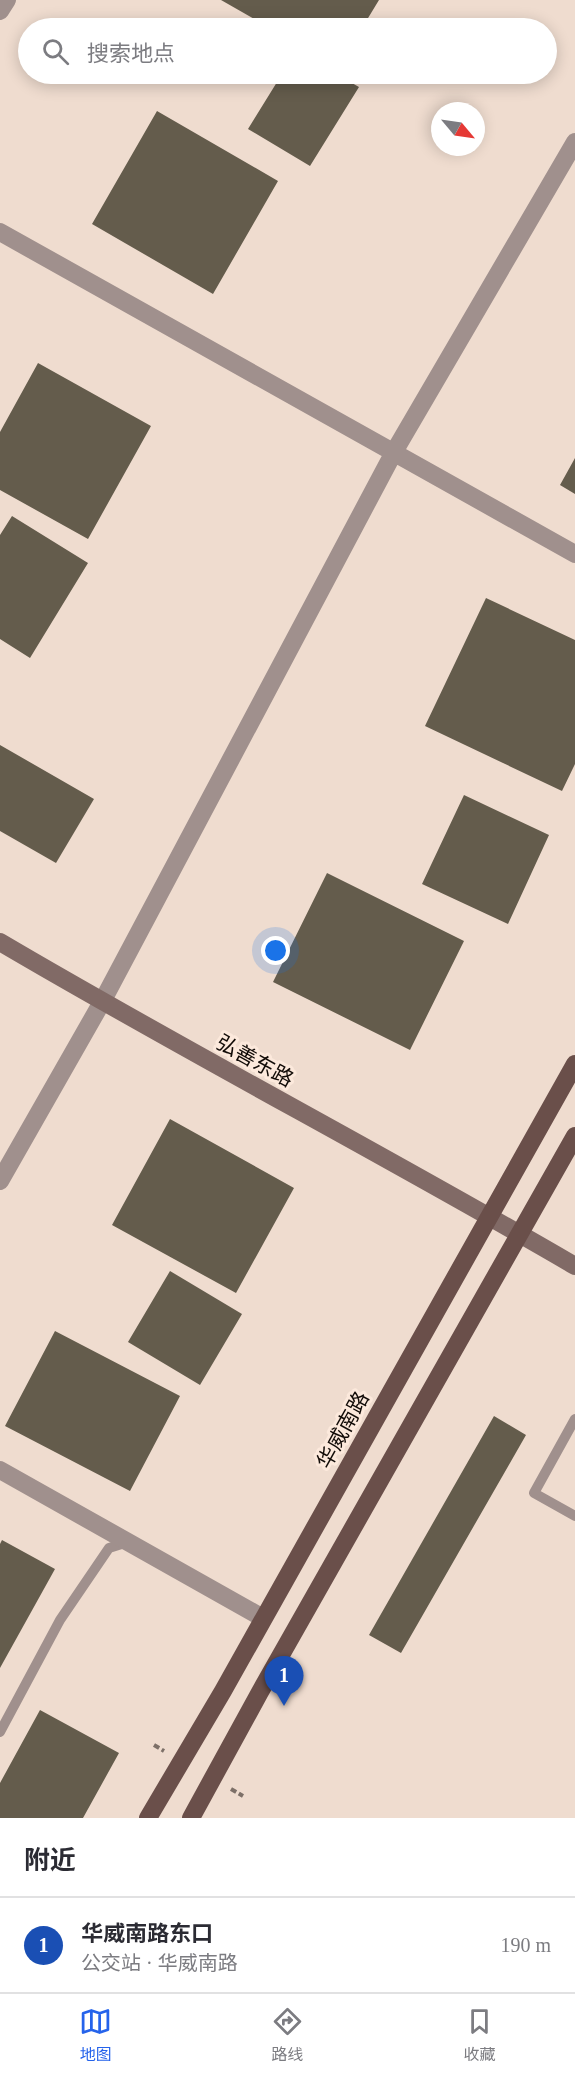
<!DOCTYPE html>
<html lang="zh">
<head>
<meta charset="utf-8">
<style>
	body { margin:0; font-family:"Times New Roman","Noto Sans SC",serif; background:#f2f2f3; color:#2b2b33 }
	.compass { position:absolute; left:431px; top:102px; width:54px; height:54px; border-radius:50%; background:#fff; box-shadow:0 3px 15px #0003; rotate:119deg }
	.you { position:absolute; left:276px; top:951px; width:21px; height:21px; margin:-15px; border:4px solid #fff; border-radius:50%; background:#1a73e8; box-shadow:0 0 0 9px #1a73e833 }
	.badge { display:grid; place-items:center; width:39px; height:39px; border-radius:50%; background:#2563eb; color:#fff; font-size:20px; font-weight:700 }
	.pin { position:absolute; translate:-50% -50px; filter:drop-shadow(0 2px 3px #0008) }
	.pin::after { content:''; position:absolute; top:32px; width:21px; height:18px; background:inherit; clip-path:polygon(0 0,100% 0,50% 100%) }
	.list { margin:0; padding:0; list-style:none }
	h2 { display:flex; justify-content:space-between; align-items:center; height:78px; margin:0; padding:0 24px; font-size:26px }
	h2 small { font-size:20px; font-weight:400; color:#7c7c81 }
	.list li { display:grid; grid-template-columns:39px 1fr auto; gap:18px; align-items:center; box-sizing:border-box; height:96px; padding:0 24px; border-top:2px solid #e1e1e2 }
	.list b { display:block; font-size:22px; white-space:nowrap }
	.list p { margin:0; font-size:20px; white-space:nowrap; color:#7c7c81 }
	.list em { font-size:20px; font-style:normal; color:#7c7c81 }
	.icon { flex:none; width:33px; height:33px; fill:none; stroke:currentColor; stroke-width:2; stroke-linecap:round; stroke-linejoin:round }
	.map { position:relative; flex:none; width:575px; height:1818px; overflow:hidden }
	.search { position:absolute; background:#fff; box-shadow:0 3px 15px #0003; left:18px; right:18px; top:18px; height:66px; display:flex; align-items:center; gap:15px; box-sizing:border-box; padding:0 21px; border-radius:33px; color:#7c7c81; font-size:22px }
	.sheet { height:174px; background:#fff }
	nav { display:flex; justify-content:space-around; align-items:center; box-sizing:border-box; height:84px; border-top:2px solid #e1e1e2; background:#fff; font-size:16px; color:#7c7c81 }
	nav a { display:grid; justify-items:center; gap:3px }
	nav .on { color:#2563eb }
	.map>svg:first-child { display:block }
</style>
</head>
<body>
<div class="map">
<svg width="575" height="1818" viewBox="0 0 575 1818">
	<rect width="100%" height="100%" fill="#efdccf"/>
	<path fill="#645c4c" d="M221,0H379L362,28H270Z
		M282,74H336L359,87L310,166L248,129Z
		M157,111L278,181L213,294L92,224Z
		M38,363L151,426L88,539L0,490V432Z
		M575,458V494L560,485Z
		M12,516L88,563L30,658L0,639V535Z
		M486,598L575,640V764L562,791L425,726Z
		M0,745L94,799L56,863L0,831Z
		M464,795L549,835L508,924L422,884Z
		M327,873L464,941L410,1050L273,982Z
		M170,1119L294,1188L236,1293L112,1225Z
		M170,1271L242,1314L200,1385L128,1342Z
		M55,1331L180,1396L130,1491L5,1426Z
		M494,1416L526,1435L401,1653L369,1635Z
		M2,1540L55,1569L0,1668V1544Z
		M40,1710L119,1753L83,1818H0V1783Z"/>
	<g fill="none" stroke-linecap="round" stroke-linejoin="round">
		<path stroke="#7d7068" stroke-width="4" stroke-dasharray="6 3" stroke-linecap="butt" d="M154,1745L164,1751
			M231,1789L243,1796"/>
		<path stroke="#a0908d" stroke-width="10" d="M575,1419L534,1493L575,1516
			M0,1732L60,1620L109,1548L128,1542"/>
		<path stroke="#a0908d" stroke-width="18" d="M0,11L7,0
			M0,232L575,554
			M0,1181L102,1002L394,452L575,142
			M0,1470L263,1618"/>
		<path stroke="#816a66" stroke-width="18" d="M0,942C190,1054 385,1155 575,1266"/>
		<path stroke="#6a4f4a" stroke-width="18" d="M148,1818L223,1691L575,1064
			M191,1818L260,1692L575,1136"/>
	</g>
	<g text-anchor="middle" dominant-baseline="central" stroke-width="6" stroke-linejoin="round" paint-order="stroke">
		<g font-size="21" fill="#110b07" stroke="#fce9dc">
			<text transform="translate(255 1061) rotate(29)">弘善东路</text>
			<text transform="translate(343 1430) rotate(-61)">华威南路</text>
		</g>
	</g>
</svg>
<svg class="compass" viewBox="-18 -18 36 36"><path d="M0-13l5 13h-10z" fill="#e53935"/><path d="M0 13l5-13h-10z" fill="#7c7c81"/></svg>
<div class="you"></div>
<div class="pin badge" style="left:284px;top:1706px;background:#1a4fb4">1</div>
<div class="search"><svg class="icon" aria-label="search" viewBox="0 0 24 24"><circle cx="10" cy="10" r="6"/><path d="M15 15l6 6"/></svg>搜索地点</div>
</div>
<section class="sheet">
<h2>附近<small></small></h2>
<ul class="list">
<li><span class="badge" style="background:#1a4fb4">1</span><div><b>华威南路东口</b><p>公交站 · 华威南路</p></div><em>190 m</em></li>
</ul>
</section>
<nav>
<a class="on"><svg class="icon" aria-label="map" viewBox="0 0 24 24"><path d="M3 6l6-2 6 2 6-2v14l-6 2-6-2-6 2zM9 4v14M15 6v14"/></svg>地图</a>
<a><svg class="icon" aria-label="directions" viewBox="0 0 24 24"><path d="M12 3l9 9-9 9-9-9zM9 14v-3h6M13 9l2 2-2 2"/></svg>路线</a>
<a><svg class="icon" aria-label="saved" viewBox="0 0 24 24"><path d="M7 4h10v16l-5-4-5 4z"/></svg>收藏</a>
</nav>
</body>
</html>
